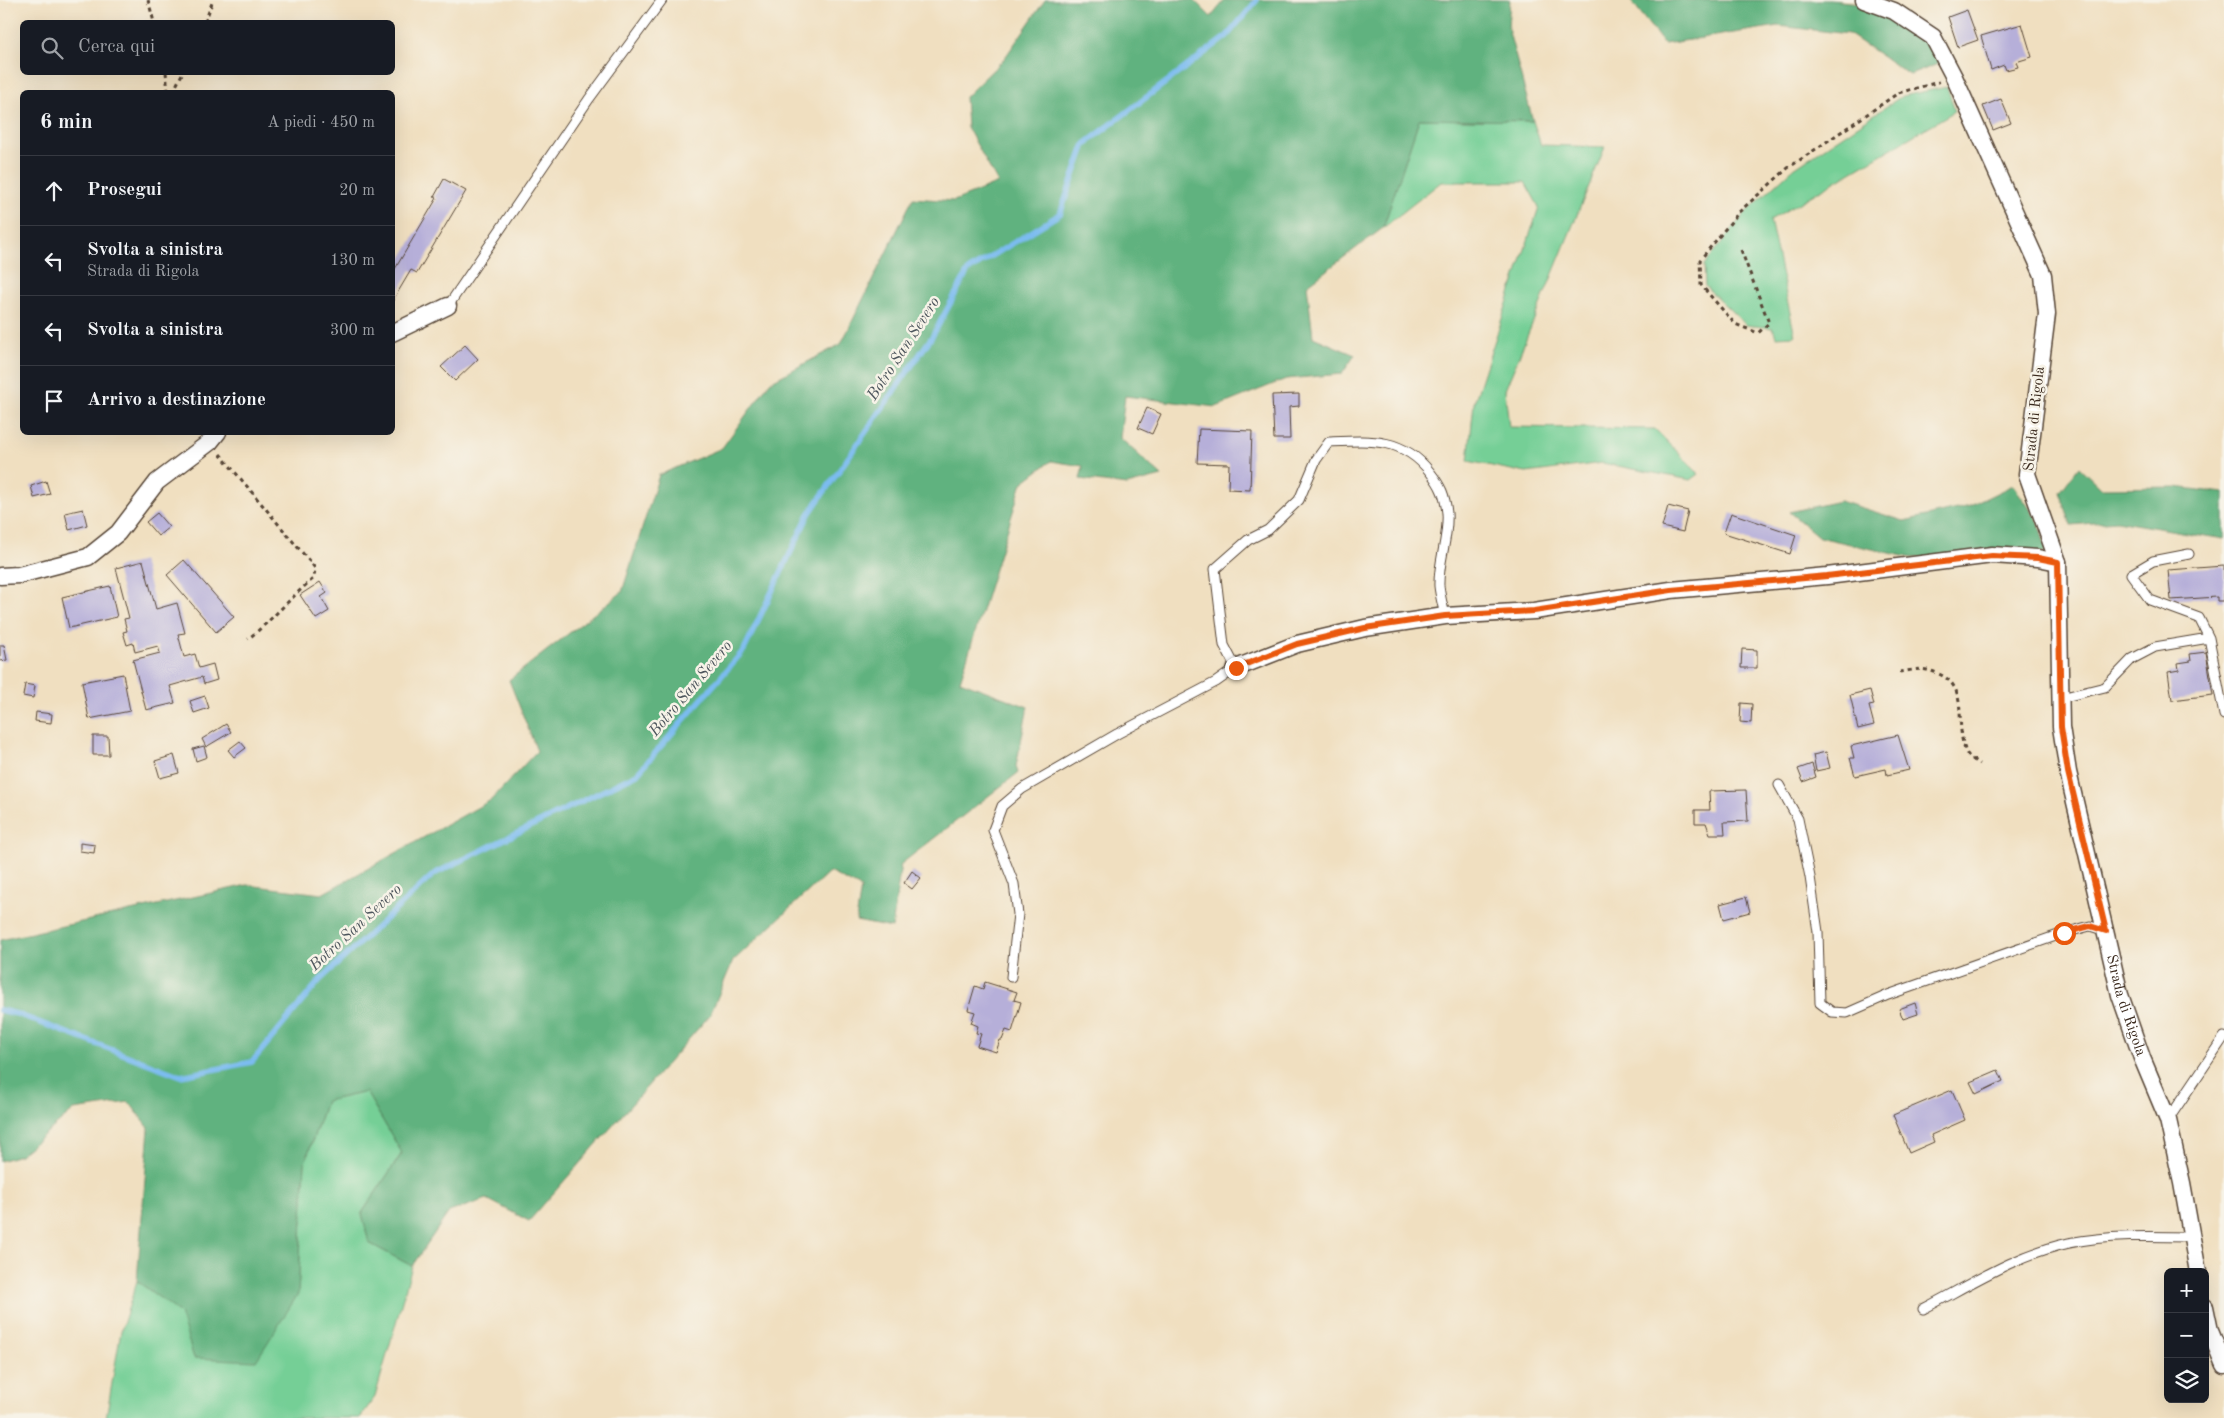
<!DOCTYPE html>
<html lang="it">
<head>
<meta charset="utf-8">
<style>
	body { margin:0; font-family:"Old Standard TT",serif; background:#242831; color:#f1f3f6 }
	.controls { position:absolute; right:15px; bottom:15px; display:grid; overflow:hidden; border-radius:8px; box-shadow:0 5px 20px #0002 }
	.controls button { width:45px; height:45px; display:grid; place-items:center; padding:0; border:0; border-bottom:1px solid #363941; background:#171b24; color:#f1f3f6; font:25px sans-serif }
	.stop { position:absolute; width:15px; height:15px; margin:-11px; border:4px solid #ea580c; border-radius:50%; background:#fff }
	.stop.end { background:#ea580c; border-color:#fff; box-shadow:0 1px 5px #0008 }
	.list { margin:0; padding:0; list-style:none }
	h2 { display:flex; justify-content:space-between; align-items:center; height:65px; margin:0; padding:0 20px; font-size:21px }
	h2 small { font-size:16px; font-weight:400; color:#9ea1a6 }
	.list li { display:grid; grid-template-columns:32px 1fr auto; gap:15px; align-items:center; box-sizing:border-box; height:70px; padding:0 20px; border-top:1px solid #363941 }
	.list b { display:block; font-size:19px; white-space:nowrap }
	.list p { margin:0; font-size:16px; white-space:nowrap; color:#9ea1a6 }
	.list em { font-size:16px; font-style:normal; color:#9ea1a6 }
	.icon { flex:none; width:28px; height:28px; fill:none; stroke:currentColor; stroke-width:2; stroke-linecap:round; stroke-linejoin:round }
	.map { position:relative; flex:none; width:2224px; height:1418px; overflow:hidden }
	.search { position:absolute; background:#171b24; box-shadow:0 5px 20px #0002; left:20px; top:20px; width:375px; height:55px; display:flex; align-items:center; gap:12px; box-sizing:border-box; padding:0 18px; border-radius:8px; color:#9ea1a6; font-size:19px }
	.panel { position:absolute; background:#171b24; box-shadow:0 5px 20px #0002; left:20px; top:90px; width:375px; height:345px; border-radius:8px }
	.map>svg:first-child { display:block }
</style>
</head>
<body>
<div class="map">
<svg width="2224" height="1418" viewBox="0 0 2224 1418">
	<rect width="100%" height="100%" fill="#f7f3e8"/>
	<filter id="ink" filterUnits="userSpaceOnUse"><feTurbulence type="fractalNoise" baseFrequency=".02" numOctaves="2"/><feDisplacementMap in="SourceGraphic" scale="10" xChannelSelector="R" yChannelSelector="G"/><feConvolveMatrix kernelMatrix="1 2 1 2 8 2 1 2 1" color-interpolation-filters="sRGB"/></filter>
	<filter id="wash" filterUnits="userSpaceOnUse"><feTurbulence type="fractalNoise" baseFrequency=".0096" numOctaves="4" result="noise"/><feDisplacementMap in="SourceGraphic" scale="20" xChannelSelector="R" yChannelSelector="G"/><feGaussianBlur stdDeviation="1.12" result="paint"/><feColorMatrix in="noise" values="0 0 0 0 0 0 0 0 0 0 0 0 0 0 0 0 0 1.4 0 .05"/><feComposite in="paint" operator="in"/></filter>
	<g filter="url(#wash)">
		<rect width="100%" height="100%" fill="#f0dfc0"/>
		<path fill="#75cf96" stroke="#587c5a" d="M1947,87L1955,111L1770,220L1795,336L1776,337L1773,328L1746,325L1705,286L1704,265L1745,213L1794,168L1902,96Z
			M1419,119L1533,121L1541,145L1605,147L1505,390L1509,427L1655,429L1699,474L1691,480L1602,463L1526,473L1468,461L1474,403L1539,207L1525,182H1441L1383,228Z
			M366,1092L402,1153L362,1213L369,1243L412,1266L375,1397L360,1418H106L121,1331L137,1281L181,1313L194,1358L298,1294L305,1162L326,1101Z"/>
		<path fill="#60b27f" stroke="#4e6e4e" d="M1045,0H1194L1211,17L1225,0H1510L1508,28L1533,121L1419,119L1383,228L1307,285L1313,337L1355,355L1342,374L1286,379L1216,407L1125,396L1120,438L1162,476L1127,485L1080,479L1083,466L1051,461L1022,483L960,681L1028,707L1016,766L1018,773L901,864L892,928L856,921L861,888L829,872L733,961L710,1015L529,1221L487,1199L449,1212L412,1266L369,1243L362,1213L402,1153L366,1092L326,1101L305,1162L298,1294L256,1361L194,1358L180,1313L137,1281L149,1128L129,1102L74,1110L20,1155L0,1161V940L247,885L322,894L491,800L537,751L509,680L622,592L659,475L722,448L770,382L841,344L913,198L954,201L998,183L967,127L965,97L1004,59Z
			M1630,0H1829L1861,3L1932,41L1938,64L1910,75L1849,34L1778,26L1664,44Z
			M2079,467L2101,488L2175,487L2224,493V539L2116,521L2071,525L2060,492Z
			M2013,485L2038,520L2047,553L1912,558L1819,537L1789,512L1840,501L1904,521L1970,506Z"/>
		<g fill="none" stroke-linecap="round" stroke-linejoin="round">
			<path stroke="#7bbcf0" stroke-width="5.5" d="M0,1010L17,1014L181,1076L252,1062L320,980L434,874L637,774L744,650L809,514L933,335L968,271L1060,214L1085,144L1227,36L1257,0"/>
		</g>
		<g id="blocks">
			<path fill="#b6afd9" d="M1967,10L1978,40L1958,47L1948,17Z
				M2022,24L2032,57L2016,62L2018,67L2006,70L2004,65L1991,70L1981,36Z
				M2001,99L2011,123L1993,130L1983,106Z
				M444,179L466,191L417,273L411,270L392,302V274L437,198L434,197Z
				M465,345L478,359L455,381L441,367Z
				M1299,394V406L1289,407L1290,439H1274L1272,395Z
				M1147,408L1161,414L1152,434L1138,428Z
				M1199,429L1252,431L1250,490L1228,489L1229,464L1197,463Z
				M46,481L50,494L34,498L31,486Z
				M1668,506L1688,511L1683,532L1662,527Z
				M83,509L87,525L69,530L65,513Z
				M157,513L169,527L158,536L146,522Z
				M1731,513L1796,535L1790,554L1724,533Z
				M184,560L234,617L216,632L167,575Z
				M143,561L156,609L177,603L185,633L178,634L184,657L195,654L199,668L213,664L217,680L204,684L202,677L170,686L175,703L146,710L133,660L160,653L158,646L135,652L133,643L127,645L123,632L127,631L124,619L129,618L116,568Z
				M2224,566V601H2217V597L2171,600L2168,570Z
				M320,582L327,593L321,597L329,611L316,619L300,595Z
				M110,586L117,617L69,628L62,597Z
				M0,645H4L7,660L0,661Z
				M1742,649L1757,650V668H1741Z
				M2206,652L2213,695L2172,700L2168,672L2179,670L2178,663L2191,661L2190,654Z
				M123,674L130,711L89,719L82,682Z
				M25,684L35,686L33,698L23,696Z
				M1870,690L1874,705L1869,706L1874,725L1858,729L1850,695Z
				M205,696L209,708L194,713L190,701Z
				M1741,703L1752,704L1751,723L1740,722Z
				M36,712L52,714L51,723L35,721Z
				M226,724L231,732L206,747L202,739Z
				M1898,735L1909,770L1887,775L1886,769L1855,776L1850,758H1854L1851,746Z
				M93,736H108L109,755H93Z
				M240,741L246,748L234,757L228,750Z
				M204,746L207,757L196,761L193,749Z
				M1826,752L1830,768L1816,771L1813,755Z
				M174,755L179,773L160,778L155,761Z
				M1812,764L1816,777L1803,782L1798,769Z
				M1746,790L1748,821L1724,822L1725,834H1710L1706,823H1695V810H1710L1709,791Z
				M80,843L95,845L94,853L80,851Z
				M912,871L921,878L912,889L904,883Z
				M1746,897L1750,912L1724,919L1720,904Z
				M985,982L1017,992L1014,1000L1021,1002L1012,1032L1006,1030L1002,1040H1000L996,1052L977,1046L981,1034L976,1033L978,1026L971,1023L975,1012L968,1010L975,986L983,989Z
				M1915,1003L1918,1014L1903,1019L1899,1009Z
				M1998,1070L2003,1081L1976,1094L1970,1082Z
				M1952,1090L1965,1120L1931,1135L1934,1142L1909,1153L1893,1115Z"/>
		</g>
	</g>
	<g filter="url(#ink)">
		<use href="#blocks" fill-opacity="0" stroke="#564536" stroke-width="1"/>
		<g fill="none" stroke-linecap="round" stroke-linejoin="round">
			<defs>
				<path id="lane" d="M448,306L589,99L662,0
					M2189,554L2153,561L2131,574L2150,600L2199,618L2209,638L2224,715
					M2061,698L2105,687L2132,659L2155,647L2209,638
					M1779,785L1798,819L1810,877L1818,932L1820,1003L1832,1012L1847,1013L1888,995L2064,933L2090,926L2106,931
					M1011,977L1018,914L1014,884L993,830L1002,806L1022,789L1117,734L1216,682L1236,668L1224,645L1215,569L1248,540L1268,530L1299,500L1316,460L1329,442C1370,440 1403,437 1430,472C1441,486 1445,495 1447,513C1449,537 1438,562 1439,586C1440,596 1443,606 1445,616
					M2168,1120L2224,1037
					M1923,1309C1969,1285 2017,1254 2069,1243C2108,1235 2150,1236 2191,1237"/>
				<g id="street">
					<path id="s1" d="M1864,0L1894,11L1933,37L1954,77L2043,275L2047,314L2027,474L2058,562L2061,727L2068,772L2120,995L2142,1058L2168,1120L2182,1183L2198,1272"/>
					<path d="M392,333L448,306"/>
					<path d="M0,576L19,575L88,557L118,533L157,482L210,442L218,432"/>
					<path d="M1236,668L1297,644L1365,628L1445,616L1534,611L1671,590L1827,576L1992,555L2038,558L2058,562"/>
					<path d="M2205,1307L2210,1331L2224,1365"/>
				</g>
			</defs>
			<use href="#lane" stroke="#564536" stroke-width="11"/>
			<use href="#street" stroke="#564536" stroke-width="19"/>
			<path stroke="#564536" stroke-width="3" stroke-dasharray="4 4" stroke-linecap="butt" d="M148,0L154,22
				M205,22L213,0
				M166,72L168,92
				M173,92L183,72
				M1741,250L1769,323L1758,333L1735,324L1701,285L1700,260L1739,212L1788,168L1898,93L1939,82
				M220,454L315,568L314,578C291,597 272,620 248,639
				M1900,672C1908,671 1919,668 1927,670C1976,681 1951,723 1967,754C1970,758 1975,761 1979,764"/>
			<use href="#lane" stroke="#fff" stroke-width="9"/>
			<use href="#street" stroke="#fff" stroke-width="16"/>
		</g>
	</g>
	<g fill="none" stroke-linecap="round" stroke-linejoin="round" filter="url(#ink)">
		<path stroke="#ea580c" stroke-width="6" d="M1236,668L1297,644L1365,628L1445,616L1534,611L1671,590L1827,576L1992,556L2038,558L2058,562L2061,727L2068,772L2106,931L2090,926L2064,933"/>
	</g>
	<g text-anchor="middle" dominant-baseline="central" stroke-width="5" stroke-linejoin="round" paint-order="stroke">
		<g font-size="15" fill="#3b2a1e" stroke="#f7f3e8">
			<text transform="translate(2035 419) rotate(-84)">Strada di Rigola</text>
			<text stroke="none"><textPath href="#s1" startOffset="1086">Strada di Rigola</textPath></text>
		</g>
		<g font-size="16" font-style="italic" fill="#4e565d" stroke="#f7f3e8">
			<text transform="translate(904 349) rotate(-57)">Botro San Severo</text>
			<text transform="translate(691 689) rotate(-50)">Botro San Severo</text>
			<text transform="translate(356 928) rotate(-43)">Botro San Severo</text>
		</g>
	</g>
</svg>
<div class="controls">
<button>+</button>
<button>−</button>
<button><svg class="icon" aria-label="layers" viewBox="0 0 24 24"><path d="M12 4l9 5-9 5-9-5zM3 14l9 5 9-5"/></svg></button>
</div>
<div class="stop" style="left:2064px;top:933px"></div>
<div class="stop end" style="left:1236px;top:668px"></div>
<div class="search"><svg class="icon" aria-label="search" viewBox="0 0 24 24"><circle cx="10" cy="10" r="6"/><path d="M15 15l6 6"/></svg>Cerca qui</div>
<section class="panel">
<h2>6 min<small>A piedi · 450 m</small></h2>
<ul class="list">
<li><svg class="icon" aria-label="ahead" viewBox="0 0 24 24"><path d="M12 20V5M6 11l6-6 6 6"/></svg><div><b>Prosegui</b></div><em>20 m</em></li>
<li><svg class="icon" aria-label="left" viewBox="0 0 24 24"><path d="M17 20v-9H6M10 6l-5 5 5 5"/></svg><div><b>Svolta a sinistra</b><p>Strada di Rigola</p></div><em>130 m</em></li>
<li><svg class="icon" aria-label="left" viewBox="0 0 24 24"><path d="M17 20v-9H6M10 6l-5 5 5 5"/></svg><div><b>Svolta a sinistra</b></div><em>300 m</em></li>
<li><svg class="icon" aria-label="arrive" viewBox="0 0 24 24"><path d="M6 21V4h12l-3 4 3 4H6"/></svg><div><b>Arrivo a destinazione</b></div></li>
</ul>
</section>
</div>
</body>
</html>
